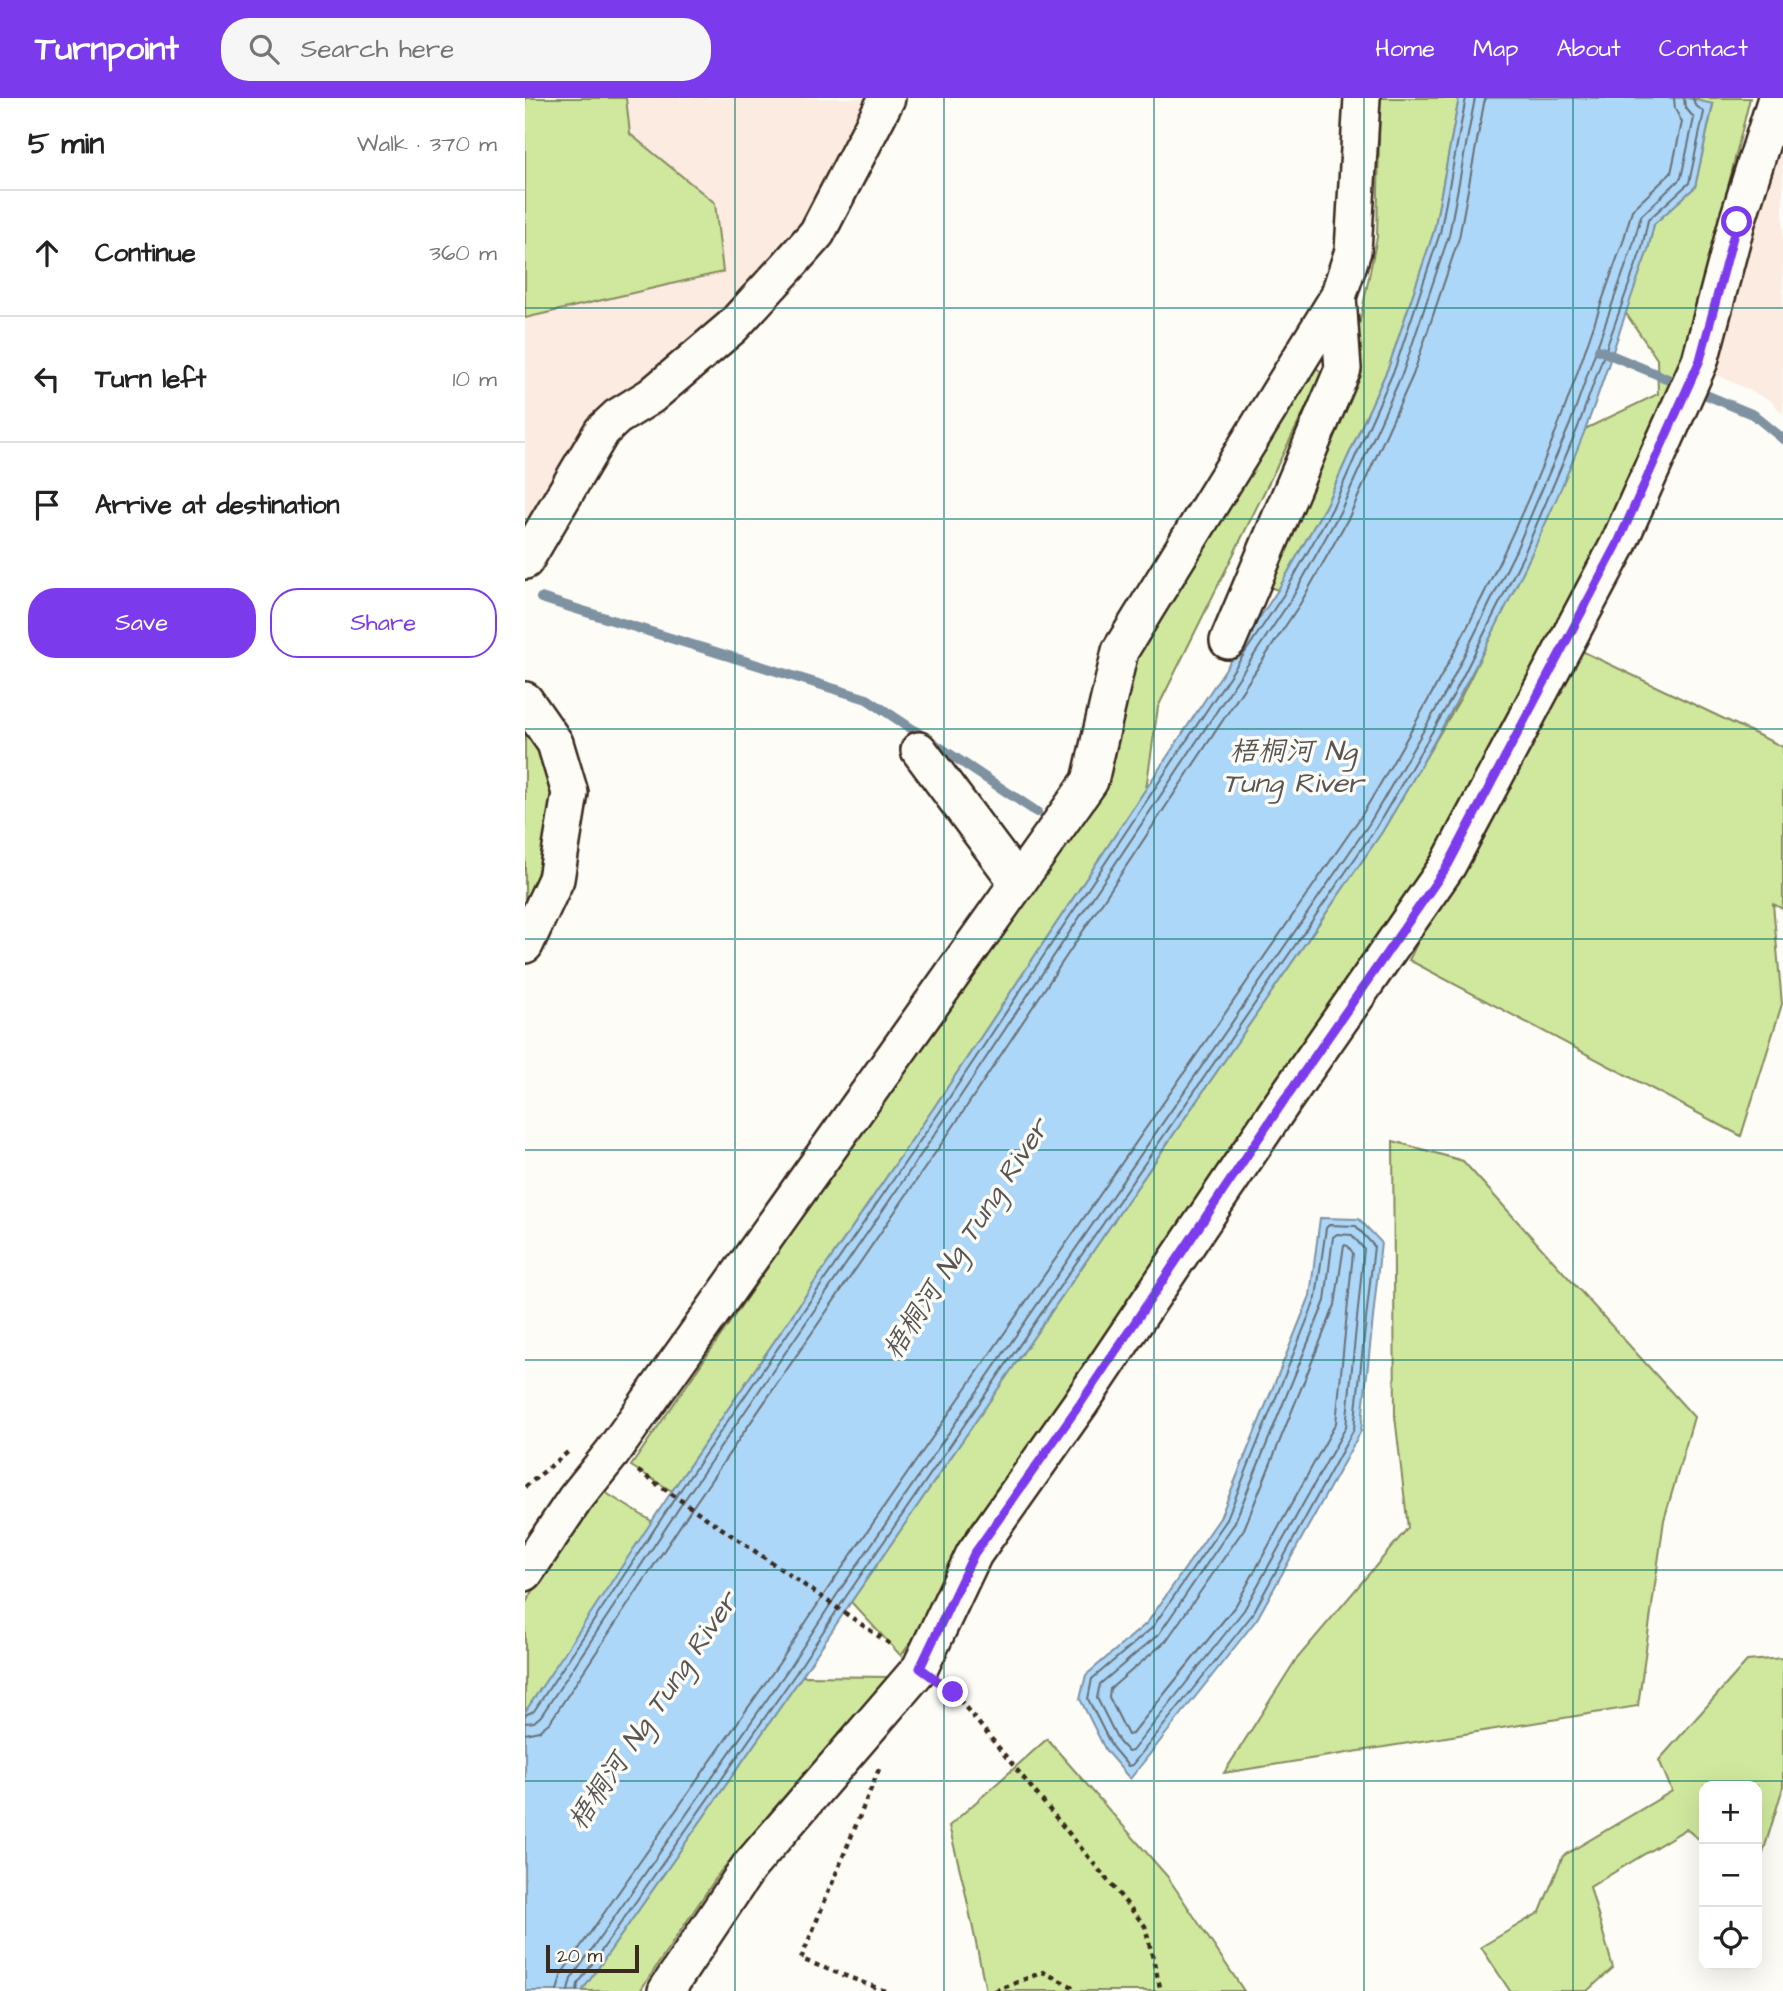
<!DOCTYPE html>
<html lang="en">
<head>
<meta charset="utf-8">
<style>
	body { margin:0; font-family:"Architects Daughter","LXGW WenKai TC",sans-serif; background:#f6f6f6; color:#222 }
	.controls { position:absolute; right:21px; bottom:21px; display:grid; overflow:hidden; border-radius:14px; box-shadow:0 7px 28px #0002 }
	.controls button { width:63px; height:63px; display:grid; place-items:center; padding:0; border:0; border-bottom:2px solid #e0e0e0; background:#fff; color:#222; font:35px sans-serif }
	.scale { position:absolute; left:21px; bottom:18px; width:93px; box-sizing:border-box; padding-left:7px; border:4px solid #3b2a1e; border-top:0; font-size:19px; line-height:24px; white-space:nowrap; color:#3b2a1e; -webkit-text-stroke:5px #fdfcf7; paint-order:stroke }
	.stop { position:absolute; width:21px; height:21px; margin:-16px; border:5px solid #7c3aed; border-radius:50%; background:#fff }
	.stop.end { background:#7c3aed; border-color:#fff; box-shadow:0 2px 7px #0008 }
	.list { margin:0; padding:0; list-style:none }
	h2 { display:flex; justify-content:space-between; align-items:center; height:91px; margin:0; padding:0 28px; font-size:30px }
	h2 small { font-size:23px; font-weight:400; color:#767676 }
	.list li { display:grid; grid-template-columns:46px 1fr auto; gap:21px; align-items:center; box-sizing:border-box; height:126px; padding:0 28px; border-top:2px solid #e0e0e0 }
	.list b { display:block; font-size:26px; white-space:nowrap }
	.list em { font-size:23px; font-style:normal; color:#767676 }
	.actions { display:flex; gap:14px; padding:21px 28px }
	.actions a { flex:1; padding:16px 0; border:2px solid #7c3aed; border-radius:28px; text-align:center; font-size:24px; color:#7c3aed }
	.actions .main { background:#7c3aed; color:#fff }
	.icon { flex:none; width:38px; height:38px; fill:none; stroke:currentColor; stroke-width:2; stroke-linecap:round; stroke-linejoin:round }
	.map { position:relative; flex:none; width:1258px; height:1893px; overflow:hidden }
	header { display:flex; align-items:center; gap:42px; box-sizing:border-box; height:98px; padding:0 35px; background:#7c3aed; color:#fff }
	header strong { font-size:33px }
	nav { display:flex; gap:38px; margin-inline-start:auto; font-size:24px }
	.search { width:490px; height:63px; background:#f6f6f6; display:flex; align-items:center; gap:18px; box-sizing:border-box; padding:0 24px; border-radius:28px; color:#767676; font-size:26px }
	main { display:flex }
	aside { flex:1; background:#fff }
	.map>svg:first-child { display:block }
</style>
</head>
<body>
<header>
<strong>Turnpoint</strong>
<div class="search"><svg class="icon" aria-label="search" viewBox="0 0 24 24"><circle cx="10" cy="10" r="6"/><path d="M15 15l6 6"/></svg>Search here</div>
<nav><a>Home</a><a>Map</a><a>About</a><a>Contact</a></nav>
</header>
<main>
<aside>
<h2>5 min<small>Walk · 370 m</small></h2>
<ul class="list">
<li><svg class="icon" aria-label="ahead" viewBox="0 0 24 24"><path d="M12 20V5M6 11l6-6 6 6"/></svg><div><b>Continue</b></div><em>360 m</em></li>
<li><svg class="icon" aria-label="left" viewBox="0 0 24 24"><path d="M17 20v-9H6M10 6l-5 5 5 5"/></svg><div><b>Turn left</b></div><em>10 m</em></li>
<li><svg class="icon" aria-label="arrive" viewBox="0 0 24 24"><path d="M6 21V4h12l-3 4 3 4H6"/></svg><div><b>Arrive at destination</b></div></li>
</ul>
<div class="actions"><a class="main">Save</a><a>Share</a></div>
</aside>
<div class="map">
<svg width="1258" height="1893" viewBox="0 0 1258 1893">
	<rect width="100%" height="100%" fill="#fdfcf7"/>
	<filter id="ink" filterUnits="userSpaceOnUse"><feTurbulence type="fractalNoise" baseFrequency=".0143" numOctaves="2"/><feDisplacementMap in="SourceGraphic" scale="14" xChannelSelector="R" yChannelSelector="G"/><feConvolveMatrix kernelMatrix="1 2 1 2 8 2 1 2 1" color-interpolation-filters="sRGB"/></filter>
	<g filter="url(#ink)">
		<path fill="#fcebe1" d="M101,0H360L292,135L0,432V215L190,105L105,36Z
			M1258,33V316L1246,303L1185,273Z"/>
		<path fill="#cfe89e" stroke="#85895e" stroke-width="2" d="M0,0H101L105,36L190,105L198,174L0,220Z
			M855,0H934L909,133L864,268L801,407L753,492L736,486L822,287L852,139Z
			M1162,0H1225L1153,291L1040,545L1258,649V811L1248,806L1257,906L1216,1038L884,862L1003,618L923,767L376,1558L326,1504L857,734L935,601L1005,459L1060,331L1133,296L1132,261L1100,214L1123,152L1129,126L1170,89L1188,7Z
			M776,259L798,275L633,609L621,691L408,1011L147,1393L106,1368L569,695L601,581Z
			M0,604L45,695L22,743L0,817Z
			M868,1043L938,1063L1169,1319L1139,1422L1113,1608L699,1675L770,1563L883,1430L870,1318Z
			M73,1390L128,1424L0,1614V1506Z
			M1258,1560V1689L1232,1775V1688H1179V1745L1161,1731L1065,1789L1088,1870L1062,1893H985L956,1849L1015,1814L1038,1758L1147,1693L1134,1662L1222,1563Z
			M277,1578L363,1579L195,1774L115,1893H57Z
			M522,1641L642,1778L719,1893H461L439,1788L424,1728Z"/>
		<path fill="#add7f8" stroke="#7f92a1" stroke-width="2" d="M934,0H1162L1188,6L1170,89L1129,126L1123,152C1101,211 1083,272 1060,332C1005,472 934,605 857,734L326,1504L277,1578L57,1893H0V1614L147,1393L408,1011L753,492L801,407L864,268L909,133Z
			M795,1120L834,1121L856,1144L836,1333L732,1521L605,1681L581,1653L555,1601L561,1577L622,1525L695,1420L785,1198Z"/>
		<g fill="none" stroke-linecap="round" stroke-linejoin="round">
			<path stroke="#696f75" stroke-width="2" d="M804,1127L831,1128L849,1148L829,1331L727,1517L607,1667L603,1668L587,1649L563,1601L567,1581L627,1530L701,1423L791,1200L801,1130Z
				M812,1136L827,1137L839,1151L821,1329L719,1512L607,1653L603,1654L594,1644L572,1600L575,1586L634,1536L709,1426L800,1203L808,1139Z
				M819,1147L823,1148L828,1155L811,1325L711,1507L607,1636L603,1637L584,1599L585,1591L641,1543L719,1431L810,1207Z
				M0,1617L9,1613L152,1397L414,1015L759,496L807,411L870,270L915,135L941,0
				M0,1625L9,1624L16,1618L160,1401L421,1020L767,500L815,414L878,274L924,137L950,0
				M0,1636L14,1633L25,1624L169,1407L430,1026L775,506L824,419L888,277L934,140L960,0
				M32,1893L37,1875L255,1564L304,1489L835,720C912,592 983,460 1036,320C1058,262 1076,203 1098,144L1107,112L1146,75L1157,24L1150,11L1149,0
				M43,1893L46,1881L264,1570L313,1495L844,726L921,594L991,452L1045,326L1108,147L1116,118L1156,80L1169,20L1160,9L1159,0
				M52,1893L53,1886L271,1575L320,1500L851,730L928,598L999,456L1053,329L1117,150L1123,122L1164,85L1179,14L1170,7L1168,0"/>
			<path stroke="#7f92a1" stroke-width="10" d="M1074,252L1229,317L1258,341
				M16,500L342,601L512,714"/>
			<defs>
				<path id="minor" d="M0,463L77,333L92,319L126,298L207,229L262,169L292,135L362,0
					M703,543L818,271L813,199
					M0,602L30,645L45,695L31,781L0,847
					M394,652L493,785
					M0,1475L50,1401L87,1355L565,683L595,553L813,199L828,153L837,0
					M141,1893L223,1770L395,1570L449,1456L555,1306L758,1004L923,767L1092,449L1175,263L1212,124L1251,0"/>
			</defs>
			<use href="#minor" stroke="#3b2a1e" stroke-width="40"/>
			<path stroke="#3b2a1e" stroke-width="4.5" stroke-dasharray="5 5" stroke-linecap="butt" d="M113,1373L368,1548
				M0,1389L43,1354
				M420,1588L428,1594L620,1828L636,1893
				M354,1671L276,1861L360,1893
				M470,1893L518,1874L546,1888L550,1893"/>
			<use href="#minor" stroke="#fdfcf7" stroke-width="35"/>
		</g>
	</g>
	<g fill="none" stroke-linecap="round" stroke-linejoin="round" filter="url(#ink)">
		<path stroke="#7c3aed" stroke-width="9" d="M428,1594L395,1570L449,1456L555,1306L758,1004L923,767L1091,449L1175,262L1212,124"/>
	</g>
	<path fill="none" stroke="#0f766e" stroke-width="2" stroke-opacity="0.55" d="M210,0V1893M419,0V1893M629,0V1893M839,0V1893M1048,0V1893M0,210H1258M0,421H1258M0,631H1258M0,841H1258M0,1052H1258M0,1262H1258M0,1472H1258M0,1683H1258"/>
	<g text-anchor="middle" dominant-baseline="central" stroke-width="7" stroke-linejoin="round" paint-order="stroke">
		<g font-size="28" font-style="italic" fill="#585554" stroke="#fdfcf7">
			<text x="768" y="653">梧桐河 Ng<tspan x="768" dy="32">Tung River</tspan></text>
			<text transform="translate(441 1141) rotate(-57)">梧桐河 Ng Tung River</text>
			<text transform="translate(128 1613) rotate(-56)">梧桐河 Ng Tung River</text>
		</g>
	</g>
</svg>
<div class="controls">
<button>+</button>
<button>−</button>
<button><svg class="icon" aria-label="locate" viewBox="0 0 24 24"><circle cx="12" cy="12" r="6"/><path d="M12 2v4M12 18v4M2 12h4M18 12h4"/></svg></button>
</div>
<div class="scale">20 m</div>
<div class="stop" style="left:1212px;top:124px"></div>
<div class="stop end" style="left:428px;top:1594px"></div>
</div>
</main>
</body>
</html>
